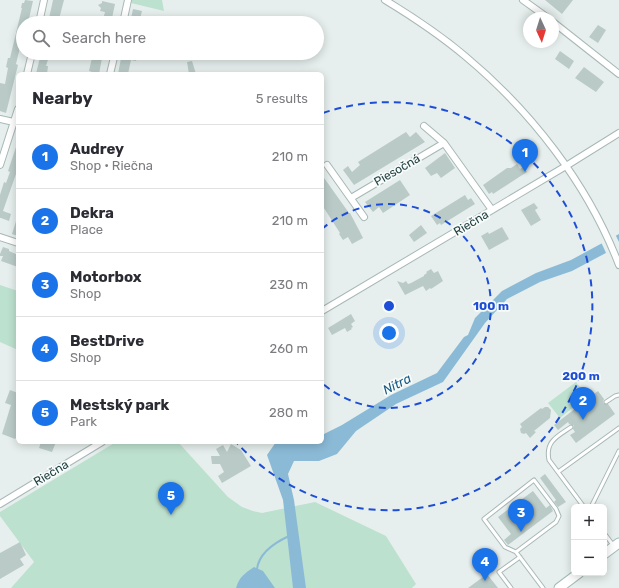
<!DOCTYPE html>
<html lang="en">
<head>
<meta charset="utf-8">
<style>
	body { margin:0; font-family:Rubik,sans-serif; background:#f7f7f7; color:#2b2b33 }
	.controls { position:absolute; right:12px; bottom:12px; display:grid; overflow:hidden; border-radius:6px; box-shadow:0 2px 10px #0003 }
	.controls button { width:36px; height:36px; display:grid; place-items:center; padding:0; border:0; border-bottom:1px solid #e1e1e2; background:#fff; color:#2b2b33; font:20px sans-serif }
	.compass { position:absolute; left:523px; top:12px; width:36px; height:36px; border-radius:50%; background:#fff; box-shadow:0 2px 10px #0003; rotate:176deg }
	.you { position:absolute; left:389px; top:333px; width:14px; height:14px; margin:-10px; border:3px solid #fff; border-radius:50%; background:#1a73e8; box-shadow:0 0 0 6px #1a73e833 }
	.badge { display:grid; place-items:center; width:26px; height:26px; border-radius:50%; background:#1a73e8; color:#fff; font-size:13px; font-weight:700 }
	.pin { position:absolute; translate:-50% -33px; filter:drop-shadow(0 1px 2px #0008) }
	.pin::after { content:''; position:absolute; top:21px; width:14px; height:12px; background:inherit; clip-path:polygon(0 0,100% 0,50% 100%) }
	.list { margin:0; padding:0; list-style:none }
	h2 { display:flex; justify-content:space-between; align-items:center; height:52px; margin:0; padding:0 16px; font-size:17px }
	h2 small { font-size:13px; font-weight:400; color:#7c7c81 }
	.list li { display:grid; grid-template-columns:26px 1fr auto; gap:12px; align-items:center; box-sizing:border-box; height:64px; padding:0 16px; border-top:1px solid #e1e1e2 }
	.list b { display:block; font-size:15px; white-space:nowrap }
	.list p { margin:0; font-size:13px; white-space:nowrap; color:#7c7c81 }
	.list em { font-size:13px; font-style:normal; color:#7c7c81 }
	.icon { flex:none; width:22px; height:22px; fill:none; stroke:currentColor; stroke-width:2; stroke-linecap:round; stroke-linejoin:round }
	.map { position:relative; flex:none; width:619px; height:588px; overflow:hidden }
	.search { position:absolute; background:#fff; box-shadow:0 2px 10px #0003; left:16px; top:16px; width:308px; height:44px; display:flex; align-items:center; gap:10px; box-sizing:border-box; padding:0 14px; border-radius:22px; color:#7c7c81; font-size:15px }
	.panel { position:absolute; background:#fff; box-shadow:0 2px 10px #0003; left:16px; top:72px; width:308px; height:372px; border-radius:6px }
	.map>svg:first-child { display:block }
</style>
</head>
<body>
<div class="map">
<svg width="619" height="588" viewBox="0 0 619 588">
	<rect width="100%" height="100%" fill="#e6efed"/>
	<path fill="#bde1cf" d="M132,0H162L164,11L131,3Z
		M0,285L18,291V350L0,342Z
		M576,382L587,396L560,418L548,403Z
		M116,442H178L228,497L242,507L253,511L262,513L315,502L386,536L416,584L412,588H11L34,562L0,516V512Z"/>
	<path fill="#8bbad7" d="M619,234V246L572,271L540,282L507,299L485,323L443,382L396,404L356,431L337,454L319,461H294L288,474L294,500L306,588H293L283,500L267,455L276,442L304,444L308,442H322V435L342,425L391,395L437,373L464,337L468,335L475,318L502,291L536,273L571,260Z
		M254,567L263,571L275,588H236C239,577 245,573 254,567Z"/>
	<path fill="#e6efed" d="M615,234L619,242V248L607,255L601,242Z"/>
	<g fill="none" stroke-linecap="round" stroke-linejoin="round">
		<path stroke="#8bbad7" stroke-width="2" d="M257,569C259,553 276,542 289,536"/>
	</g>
	<path fill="#bacbc7" d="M25,0L33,1L28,23H23V40L22,39L16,64L18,65L6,113L0,111V83L5,84L8,68L6,67L8,58H10L22,8H21L22,3H24Z
		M53,0H64L58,23H48Z
		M545,0H573L562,14Z
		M102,1L115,4L111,23H102L105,12L100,11L101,8L98,5L102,3Z
		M133,9L142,11L139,23H130Z
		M598,25L606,30L598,43L589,37Z
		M560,51L574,61L569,69L555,59Z
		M41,53H50L46,66H48L47,74H36Z
		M93,53H103L99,74L89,71Z
		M122,53H132L131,55L137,56L136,61L131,60L128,74H118Z
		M192,61L196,74H189L187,62Z
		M584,67L604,82L596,92L575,78Z
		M406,132L410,137L416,132L425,142L354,185L343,170L348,166L352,172L360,165L358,162Z
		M17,144L18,175L16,174L3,211L11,214L9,221L1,218H0V195L4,182L6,183L10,172L8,171Z
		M445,153L455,168L441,178L437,173L431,176L425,168Z
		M517,164L520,169L523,167L527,172L493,194L492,192L489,194L483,185L507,168H511Z
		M322,175L349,213H350L360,232L363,238L352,244L348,237L343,240L339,234L340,233L322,205V200L324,199L322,195Z
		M400,180L410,195L383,213L379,207L373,212L365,202Z
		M465,195L468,200L471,198L475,204L441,225L440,223L437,225L431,216Z
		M534,203L538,208L535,210L541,220L531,226L521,210Z
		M17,218H18V236L12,234Z
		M421,225L427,233L414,242L409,235Z
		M502,227L509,239L489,250L481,236L488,232L489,234Z
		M3,247L9,249V251L18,255V267L1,261L3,256H0V254Z
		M431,269L434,273L438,271L443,281L431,289L430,288L426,291L423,286L405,295L397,281L403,283L406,281L408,284L411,283L424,276V275L427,273L426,272Z
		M351,314L355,321L351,324L353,327L351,328L352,329L347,332L345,328L332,335L328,328Z
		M10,390L18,393V438H16L15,439L2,434L11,405L5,403Z
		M598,391L604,399L603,402L604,404H608L615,414L576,443L570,435L575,432L573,429L574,426L573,425L569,424L568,422L558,430L554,425Z
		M545,407H548L551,410L550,418L534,431L536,432L530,438L526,433L524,434L521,433L520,429L522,427L520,424L541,408L542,409Z
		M41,442H56L52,452L39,448Z
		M231,444L241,450L251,466L222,483L218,476L224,472L220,464H212L211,456H220L216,449L223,445L227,452Z
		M545,474L566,502L558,507L554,502L556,500L540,478Z
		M533,491L546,508L550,505L553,511L508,545L504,540L511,534L498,517Z
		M20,542L26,555L20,559L24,565L0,579V553Z
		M487,574L498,588H468Z"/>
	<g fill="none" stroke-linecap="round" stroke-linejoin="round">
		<defs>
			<path id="lane" d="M606,402L615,396L619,395
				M571,427C558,436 545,441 549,460L584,507
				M558,472L619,428
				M591,507L619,451
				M604,533L613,545
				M516,552L556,522L559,516L556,509L534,480L484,519L505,547L516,552L543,588
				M511,588L499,572L520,557"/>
			<path id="street" d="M385,0C413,17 440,35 465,56C531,111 588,184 619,265
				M523,0L548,18
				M553,22L619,74
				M39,23L44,0
				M123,23L128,0
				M27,74L32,53
				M110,74L115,53
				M0,119L18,123
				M424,126L444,143
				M0,165L18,109
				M327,165L364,217
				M351,198L444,143L492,210
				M0,237L18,243
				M322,311L566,166L619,133
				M0,504L102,442"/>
			<path id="secondary" d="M604,554L619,543
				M559,588L579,573"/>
		</defs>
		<use href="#lane" stroke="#a8b8b6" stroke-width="5"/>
		<use href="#street" stroke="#a8b8b6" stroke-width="8"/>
		<use href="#secondary" stroke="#a3bcb9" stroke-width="11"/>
		<use href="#lane" stroke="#fff" stroke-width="3"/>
		<use href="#street" stroke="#fff" stroke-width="6"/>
		<use href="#secondary" stroke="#fff" stroke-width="9"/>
	</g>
	<g fill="none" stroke="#1d4ed8" stroke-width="2" stroke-dasharray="7 5">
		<path d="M322 229A102 102 0 1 1 322 383"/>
		<path d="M323 113A204 204 0 1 1 237 443"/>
	</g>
	<g text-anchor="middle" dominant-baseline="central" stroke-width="3.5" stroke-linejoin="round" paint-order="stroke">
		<g font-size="12" fill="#234342" stroke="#f7fbfa">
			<text transform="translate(397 170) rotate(-30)">Piesočná</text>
			<text transform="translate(471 223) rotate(-31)">Riečna</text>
			<text transform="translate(51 473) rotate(-31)">Riečna</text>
		</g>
		<g font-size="13" font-style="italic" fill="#185a84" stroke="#f7fbfa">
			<text transform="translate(397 384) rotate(-27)">Nitra</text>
		</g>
	</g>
	<circle cx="389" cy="306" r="6" fill="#1d4ed8" stroke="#f7fbfa" stroke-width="2"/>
	<g font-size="12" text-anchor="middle" font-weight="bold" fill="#1d4ed8" stroke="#f7fbfa" stroke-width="3.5" stroke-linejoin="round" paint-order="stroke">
		<text x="491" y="310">100 m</text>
		<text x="581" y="380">200 m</text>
	</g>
</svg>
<div class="controls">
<button>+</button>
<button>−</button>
</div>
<svg class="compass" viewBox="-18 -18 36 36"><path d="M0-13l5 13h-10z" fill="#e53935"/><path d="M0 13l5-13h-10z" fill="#7c7c81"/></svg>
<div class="you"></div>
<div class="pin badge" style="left:525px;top:172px">1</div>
<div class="pin badge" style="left:583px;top:420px">2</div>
<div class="pin badge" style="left:521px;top:532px">3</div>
<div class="pin badge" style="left:485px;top:581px">4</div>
<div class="pin badge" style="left:171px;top:515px">5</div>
<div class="search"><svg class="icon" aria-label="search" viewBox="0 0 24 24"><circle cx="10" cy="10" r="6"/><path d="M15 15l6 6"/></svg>Search here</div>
<section class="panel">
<h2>Nearby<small>5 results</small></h2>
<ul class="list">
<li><span class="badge">1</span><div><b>Audrey</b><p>Shop · Riečna</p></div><em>210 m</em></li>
<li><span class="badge">2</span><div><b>Dekra</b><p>Place</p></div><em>210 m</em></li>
<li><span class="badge">3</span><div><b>Motorbox</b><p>Shop</p></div><em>230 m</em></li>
<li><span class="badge">4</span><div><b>BestDrive</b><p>Shop</p></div><em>260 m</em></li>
<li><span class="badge">5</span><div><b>Mestský park</b><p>Park</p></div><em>280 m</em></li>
</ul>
</section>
</div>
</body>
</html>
